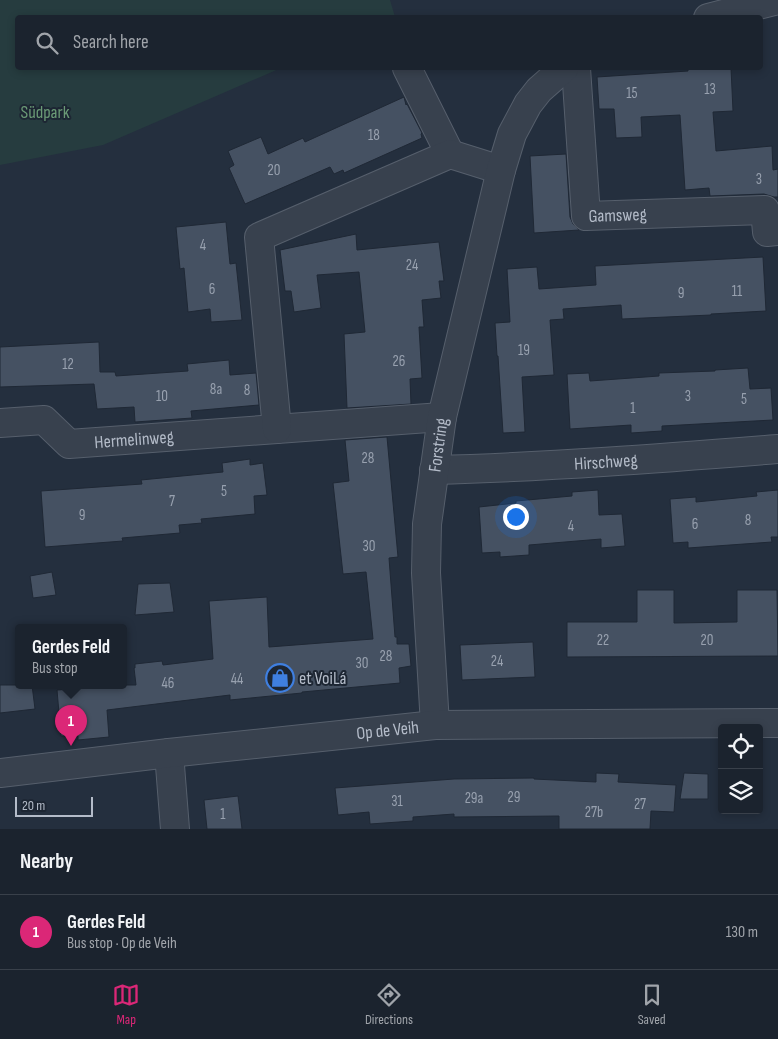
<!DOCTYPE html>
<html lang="en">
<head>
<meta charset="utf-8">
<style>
	body { margin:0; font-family:"Sofia Sans Condensed",sans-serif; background:#282f3a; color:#f1f3f6 }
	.controls { position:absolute; right:15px; bottom:15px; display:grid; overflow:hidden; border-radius:5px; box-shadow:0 2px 8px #0003 }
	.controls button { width:45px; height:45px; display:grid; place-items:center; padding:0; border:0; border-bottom:1px solid #39404a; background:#1b232e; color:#f1f3f6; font:25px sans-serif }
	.scale { position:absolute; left:15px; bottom:12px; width:78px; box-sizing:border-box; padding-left:5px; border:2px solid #b4bcc9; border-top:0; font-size:14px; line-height:18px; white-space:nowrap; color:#b4bcc9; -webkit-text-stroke:4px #1d2633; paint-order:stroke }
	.you { position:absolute; left:515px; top:516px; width:18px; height:18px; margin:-12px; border:4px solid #fff; border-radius:50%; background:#1a73e8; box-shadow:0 0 0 8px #1a73e833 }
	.badge { display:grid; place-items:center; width:32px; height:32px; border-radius:50%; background:#db2777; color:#fff; font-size:16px; font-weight:700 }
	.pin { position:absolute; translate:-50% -41px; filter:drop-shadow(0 1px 2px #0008) }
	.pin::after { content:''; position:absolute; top:26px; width:18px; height:15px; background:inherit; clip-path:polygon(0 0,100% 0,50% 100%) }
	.popup { position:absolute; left:15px; top:624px; width:112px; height:65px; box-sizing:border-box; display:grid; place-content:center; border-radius:5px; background:#1b232e; filter:drop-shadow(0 1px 4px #0005); font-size:16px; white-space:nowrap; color:#a0a4aa }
	.popup b { font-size:19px; color:#f1f3f6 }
	.popup::after { content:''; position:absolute; left:50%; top:100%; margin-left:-10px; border:10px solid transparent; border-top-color:#1b232e }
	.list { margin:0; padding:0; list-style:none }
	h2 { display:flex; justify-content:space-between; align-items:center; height:65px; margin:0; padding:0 20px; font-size:21px }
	h2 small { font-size:16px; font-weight:400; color:#a0a4aa }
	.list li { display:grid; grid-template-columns:32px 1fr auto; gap:15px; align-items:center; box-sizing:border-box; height:75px; padding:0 20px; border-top:1px solid #39404a }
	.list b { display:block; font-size:19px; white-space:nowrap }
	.list p { margin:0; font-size:16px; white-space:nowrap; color:#a0a4aa }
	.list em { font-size:16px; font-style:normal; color:#a0a4aa }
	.icon { flex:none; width:28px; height:28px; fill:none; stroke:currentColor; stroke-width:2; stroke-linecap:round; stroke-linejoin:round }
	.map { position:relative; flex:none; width:778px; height:829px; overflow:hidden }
	.search { position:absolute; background:#1b232e; box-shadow:0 2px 8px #0003; left:15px; right:15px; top:15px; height:55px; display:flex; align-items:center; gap:12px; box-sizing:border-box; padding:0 18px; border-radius:5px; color:#a0a4aa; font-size:19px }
	.sheet { height:140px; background:#1b232e }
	nav { display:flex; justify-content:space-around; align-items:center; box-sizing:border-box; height:70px; border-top:1px solid #39404a; background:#1b232e; font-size:14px; color:#a0a4aa }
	nav a { display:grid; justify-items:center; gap:2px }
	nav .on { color:#db2777 }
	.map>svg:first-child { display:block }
</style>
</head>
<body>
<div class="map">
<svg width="778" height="829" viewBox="0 0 778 829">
	<rect width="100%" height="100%" fill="#242f3e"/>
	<path fill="#263c3f" d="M0,0H390L395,17L18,18V68H281L103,145L0,165Z"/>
	<path fill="#455162" stroke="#1f2835" d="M688,68H731L733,111L713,112L716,151L772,146L773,170L778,169V197H774L764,194L710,196L709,188L685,190L680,115L641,117L642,137L616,138L614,109H599L597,77L688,71Z
		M404,97L406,105L407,104L422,133L421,134L422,138L344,173L343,170L334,174L330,167L245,204L229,168L234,165L228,151L261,137L268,154L303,138L305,142Z
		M566,154L570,217L573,224L579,230L534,233L530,156Z
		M226,222L230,264L236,263L242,320L211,322L210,309L188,312L184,268L180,269L176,227Z
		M356,234L357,250L439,242L444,281H439L441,298L422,300L424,327H419L422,378L410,379L411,404L347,408L344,334L365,332L359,272L317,275L321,308L294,312L291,291H285L280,250Z
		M763,257L766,311L711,314V315L622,319L621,305L563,309L564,319L550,320L554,375L522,377L525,432L503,433L498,356H497L495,323L510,322L507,269L537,267L539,289L596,285L595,266Z
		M99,342L100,372H115L116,376L188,371L187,364L229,360L230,375L256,373L259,405L191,411L192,418L135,422L134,407L97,409L94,384L0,387V347Z
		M748,368L750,389L771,388L773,420L662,426V431L631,433V425L570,429L567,374L589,373L590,381L659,376V373L715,371V370Z
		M387,437L398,557L389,558L395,637H397V644H409L411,666L399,668L400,683L302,692V693L230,700V695L107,710L109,737L78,740V736H61L57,690L71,689V685H136L134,668H135V664L162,661L163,665L213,659L209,601L267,597L269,647L373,639L366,572L343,574L333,483L349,481L345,440Z
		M250,459V465L263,463L267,495L254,496L255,514L201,519L202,523L179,525L180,533L122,538L123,541L45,547L41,491L142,484L141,480L223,472L222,463Z
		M598,490L599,515L622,514L625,546L601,548V539L529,545V555L500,557V552L482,553L479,507L516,503V501L572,496V492Z
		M778,490V537H771L772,542L688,548V542L673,543L670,499L696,497V502L757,496L756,492Z
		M52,572L56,595L33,598L30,576Z
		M170,583L174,612L135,615L138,584Z
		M637,590H674V623L737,622V590H777L778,656L567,657V622H637Z
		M533,642L535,677L462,680L460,645Z
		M0,685H32L35,709L0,713Z
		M596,773L619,774L618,782L676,785L674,812L651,811L650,829H559V816L454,817V814L413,817V821L370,824L369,812L338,815L335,788L454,779L534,778V779L596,782Z
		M684,773L708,774V799H680Z
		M238,796L242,829H207L204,800Z"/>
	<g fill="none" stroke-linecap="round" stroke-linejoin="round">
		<defs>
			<g id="minor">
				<path d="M708,18L778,0"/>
				<path d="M407,68L450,154"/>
				<path id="s1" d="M576,68L586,216L765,210L767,232L778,231"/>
				<path id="s2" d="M0,423L44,420L69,444L442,417"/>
				<path d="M277,429L259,237L450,154L501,170"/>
				<path id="s3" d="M434,470C549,467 664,458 778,449"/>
				<path id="s4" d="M435,725L426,573L427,524L442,417L501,170L512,134L528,104L539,90L564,68"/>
				<path d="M169,753L175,829"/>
				<path id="s5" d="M0,773L169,753L435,725L778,723"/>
			</g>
		</defs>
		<use href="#minor" stroke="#565f6c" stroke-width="30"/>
		<use href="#minor" stroke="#38414e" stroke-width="28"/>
	</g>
	<defs>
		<symbol id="shop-ring" viewBox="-11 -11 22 22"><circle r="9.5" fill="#1d2633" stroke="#3f7fe0" stroke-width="1.5"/><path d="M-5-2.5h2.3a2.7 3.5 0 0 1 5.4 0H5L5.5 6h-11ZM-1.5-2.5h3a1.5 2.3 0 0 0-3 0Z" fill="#3f7fe0"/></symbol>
	</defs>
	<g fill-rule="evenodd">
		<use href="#shop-ring" x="264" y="662" width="32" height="32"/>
	</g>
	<g text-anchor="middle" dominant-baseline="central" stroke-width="4" stroke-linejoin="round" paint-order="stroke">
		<g font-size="15" fill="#98a1af">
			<text x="710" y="89">13</text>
			<text x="632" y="93">15</text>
			<text x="374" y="135">18</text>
			<text x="274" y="170">20</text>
			<text x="759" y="179">3</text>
			<text x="203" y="245">4</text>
			<text x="412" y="265">24</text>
			<text x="212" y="289">6</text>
			<text x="737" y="291">11</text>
			<text x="681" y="293">9</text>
			<text x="524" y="350">19</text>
			<text x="399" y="361">26</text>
			<text x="68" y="364">12</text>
			<text x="216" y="389">8a</text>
			<text x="247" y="390">8</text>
			<text x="162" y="396">10</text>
			<text x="688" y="396">3</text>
			<text x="744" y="399">5</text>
			<text x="633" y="408">1</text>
			<text x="368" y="458">28</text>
			<text x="224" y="491">5</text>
			<text x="172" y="501">7</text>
			<text x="82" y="515">9</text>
			<text x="748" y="520">8</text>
			<text x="695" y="524">6</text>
			<text x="571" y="526">4</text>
			<text x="369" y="546">30</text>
			<text x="603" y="640">22</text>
			<text x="707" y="640">20</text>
			<text x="386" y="656">28</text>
			<text x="497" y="661">24</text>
			<text x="362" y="663">30</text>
			<text x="237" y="679">44</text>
			<text x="168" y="683">46</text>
			<text x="514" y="797">29</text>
			<text x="474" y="798">29a</text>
			<text x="397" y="801">31</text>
			<text x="640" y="804">27</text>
			<text x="594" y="812">27b</text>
			<text x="223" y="814">1</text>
		</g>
		<g font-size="18" fill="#6b9a76" stroke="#1d2633">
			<text x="45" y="112">Südpark</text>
		</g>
		<g font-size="18" fill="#b4bcc9" stroke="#1d2633">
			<text stroke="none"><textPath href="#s1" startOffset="180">Gamsweg</textPath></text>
			<text stroke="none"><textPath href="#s2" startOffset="144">Hermelinweg</textPath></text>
			<text stroke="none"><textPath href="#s4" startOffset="281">Forstring</textPath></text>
			<text stroke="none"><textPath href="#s3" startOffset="172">Hirschweg</textPath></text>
			<text stroke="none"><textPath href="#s5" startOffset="390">Op de Veih</textPath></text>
		</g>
		<g font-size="18" fill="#b4bcc9" stroke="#1d2633" text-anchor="start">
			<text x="299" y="678">et VoiLá</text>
		</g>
	</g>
</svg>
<div class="controls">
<button><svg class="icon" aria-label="locate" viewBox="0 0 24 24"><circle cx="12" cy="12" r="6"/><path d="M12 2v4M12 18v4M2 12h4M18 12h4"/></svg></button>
<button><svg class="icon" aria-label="layers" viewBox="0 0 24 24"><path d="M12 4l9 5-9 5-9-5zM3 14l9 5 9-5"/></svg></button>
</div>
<div class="scale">20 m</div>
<div class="you"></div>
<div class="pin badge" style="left:71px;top:746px">1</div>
<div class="popup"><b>Gerdes Feld</b>Bus stop</div>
<div class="search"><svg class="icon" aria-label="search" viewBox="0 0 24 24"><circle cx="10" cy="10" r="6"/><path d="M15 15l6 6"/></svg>Search here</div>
</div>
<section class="sheet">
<h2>Nearby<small></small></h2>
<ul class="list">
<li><span class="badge">1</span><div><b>Gerdes Feld</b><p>Bus stop · Op de Veih</p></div><em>130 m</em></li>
</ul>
</section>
<nav>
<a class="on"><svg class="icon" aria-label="map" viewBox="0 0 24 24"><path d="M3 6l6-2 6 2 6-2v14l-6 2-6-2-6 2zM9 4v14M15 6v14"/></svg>Map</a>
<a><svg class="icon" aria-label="directions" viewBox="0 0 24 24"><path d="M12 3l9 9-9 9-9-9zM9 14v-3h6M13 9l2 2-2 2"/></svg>Directions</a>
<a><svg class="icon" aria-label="saved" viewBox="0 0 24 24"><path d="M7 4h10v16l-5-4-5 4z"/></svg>Saved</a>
</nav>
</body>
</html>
